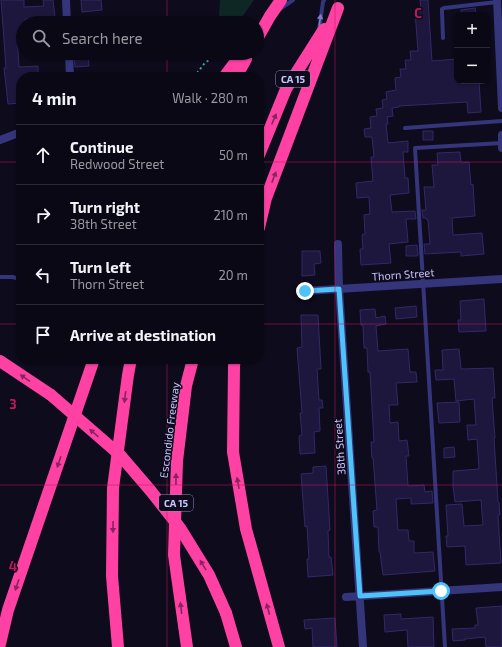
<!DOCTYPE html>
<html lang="en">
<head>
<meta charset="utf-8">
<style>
	body { margin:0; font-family:"Exo 2",sans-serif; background:#181622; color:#f1f3f6 }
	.controls { position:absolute; right:12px; top:12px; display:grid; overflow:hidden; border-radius:8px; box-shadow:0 1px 3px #0004 }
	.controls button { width:36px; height:36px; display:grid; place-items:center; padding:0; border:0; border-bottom:1px solid #2a2934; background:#0a0815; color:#f1f3f6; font:20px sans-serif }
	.stop { position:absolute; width:12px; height:12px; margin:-9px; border:3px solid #4fc3f7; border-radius:50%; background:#fff }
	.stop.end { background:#4fc3f7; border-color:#fff; box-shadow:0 1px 4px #0008 }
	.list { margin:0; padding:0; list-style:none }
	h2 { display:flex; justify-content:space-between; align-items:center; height:52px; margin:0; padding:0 16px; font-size:17px }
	h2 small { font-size:13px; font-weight:400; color:#999aa0 }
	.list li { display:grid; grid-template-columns:26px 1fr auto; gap:12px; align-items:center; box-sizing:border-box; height:60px; padding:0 16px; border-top:1px solid #2a2934 }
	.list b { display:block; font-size:15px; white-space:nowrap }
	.list p { margin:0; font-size:13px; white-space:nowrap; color:#999aa0 }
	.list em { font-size:13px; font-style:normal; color:#999aa0 }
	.icon { flex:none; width:22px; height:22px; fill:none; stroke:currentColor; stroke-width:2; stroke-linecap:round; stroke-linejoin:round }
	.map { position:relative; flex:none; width:502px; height:647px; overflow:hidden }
	.search { position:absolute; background:#0a0815; box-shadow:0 1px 3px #0004; left:16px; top:16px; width:248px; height:44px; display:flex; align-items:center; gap:10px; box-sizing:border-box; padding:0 14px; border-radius:22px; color:#999aa0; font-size:15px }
	.panel { position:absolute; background:#0a0815; box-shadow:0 1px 3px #0004; left:16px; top:72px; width:248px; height:292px; border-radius:16px }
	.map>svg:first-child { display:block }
</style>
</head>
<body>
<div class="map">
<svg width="502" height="647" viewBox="0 0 502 647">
	<rect width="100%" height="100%" fill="#0d0b1c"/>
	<path fill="#0e2624" d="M220,0H254L238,23H235L219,16Z"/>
	<path fill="#1d173d" stroke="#332869" d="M1,0H24V7L44,6L43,0H53L55,17L25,19V23H23V35H17L19,67L38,66V77H21V103L8,104L4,68H6Z
		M81,0H101L102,10L82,12Z
		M420,0H428L432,61L457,59V81H479L481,112L468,113L467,102L399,106V107L392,108L393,116L387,117L388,124H386L388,143L408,141V152H403L405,178H408L409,193L390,195L392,212L415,211L416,219H406L408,242L389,244L391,263L361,265L360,249H363L362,235L365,234L364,215L370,214L369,197L357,198L356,183L373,181L371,157H374L372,137H365L364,129L371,128L370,117L377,116L376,109L383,108L382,100L387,99L386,92L396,90L395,78L401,77L400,69H406L405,60H411L410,51H418L415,11H421Z
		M475,8L476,15H461V10Z
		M74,53H88L89,66L75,67Z
		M423,131H433V140H423Z
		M460,152L461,163L469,162L471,185L473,184L475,216L452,218L453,235L482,233L484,254L461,256V252L425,254L424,244H430L428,220H427L426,218H423L422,210H426L424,187H434L432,165H438L437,153Z
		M417,245L418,255L417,256H406V246Z
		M302,251H320L321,263L314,264L315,275L302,276Z
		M484,299L486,331L459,332L458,320H461L460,301Z
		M416,306L417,317L396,319L395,308Z
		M375,309L376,318L385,316L386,324L376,326L378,351L408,349L410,372H416L417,382L396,383L398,405H389L390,423L398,422L399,441L407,440L409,456H406L408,486L424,485L425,492L432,491L433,503L411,504V498L396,499L398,530H408L409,541H414V553L433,552L435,571L383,575L380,552H379L378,527H374L373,511L377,510L373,458H372L371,442H374L370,372H368L367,348H364L363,325H361L360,310Z
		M301,315H318L321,369H317L319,400H322L323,408H319L320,431L314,432L315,453L300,454L299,436L302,435L300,413H302L297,348L302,347Z
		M459,349L461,369L493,368L495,398H492L495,438H494L498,502H499L500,515H498L501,563L466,565L465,546L447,547L446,536H448L446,505L462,504L464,526L483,525L481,500L455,502L453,486V471L479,469L477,439L468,440L467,425H476L474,399L456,401L454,379L436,380L435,370H443L442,350Z
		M459,402L460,422L439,423L437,403Z
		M454,447L455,457L444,458V448Z
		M326,466L330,530L328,531L329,557H331L333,575L308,577L307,559H309L307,526L305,527L301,474L313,473V467Z
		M502,606V647H486L485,637L465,639V640L453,641L452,629L475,628V625H478L476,608Z
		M401,614V619L433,617L434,647H408L407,630L385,632L384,615Z
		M335,618L337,647H313L312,628L305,629L304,620Z"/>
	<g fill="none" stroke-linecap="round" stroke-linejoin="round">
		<path stroke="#2baea1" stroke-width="2" stroke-dasharray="2 3" stroke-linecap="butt" d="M194,77L204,64L217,53"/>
		<path stroke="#35357c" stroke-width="4" d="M280,9L293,0
			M319,30L323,2L324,0
			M443,38L442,12V9L444,8L497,2
			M405,128L502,121
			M0,277H12L21,279
			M445,647L415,148L502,143"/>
		<path stroke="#35357c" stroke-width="8" d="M66,0L67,23
			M497,0L502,108
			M69,53L70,77
			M502,135V148
			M0,140L21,132
			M338,244L339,289L363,647
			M305,291L502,279
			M346,597L502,587"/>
		<path stroke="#ff41a3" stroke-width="12" d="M257,39L270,16L281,0
			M224,77L242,53
			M236,77L246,59
			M259,155L286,89L324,29
			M259,228L266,198L338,8
			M235,359L234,366L233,452L246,529L279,647
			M0,361L51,395
			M226,613L236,647
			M0,644L8,610L94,359
			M118,647L112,576L113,488L128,375L131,359
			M187,647L174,555L177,461L186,386L193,359"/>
		<path stroke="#ff41a3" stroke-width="12" d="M51,395L120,455L150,490L180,528L209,575L226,613"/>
	</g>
	<defs><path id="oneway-solid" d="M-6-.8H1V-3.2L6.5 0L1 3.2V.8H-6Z"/></defs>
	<use fill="#807ebe" href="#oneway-solid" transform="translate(320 20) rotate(-82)"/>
	<g fill="#862660">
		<use href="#oneway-solid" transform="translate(274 119) rotate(-67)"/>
		<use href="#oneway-solid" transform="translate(274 177) rotate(-69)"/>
		<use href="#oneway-solid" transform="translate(25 378) rotate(-146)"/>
		<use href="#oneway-solid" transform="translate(125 397) rotate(97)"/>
		<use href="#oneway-solid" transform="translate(94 433) rotate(-139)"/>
		<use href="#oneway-solid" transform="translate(59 462) rotate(109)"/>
		<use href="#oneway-solid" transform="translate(176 479) rotate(-89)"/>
		<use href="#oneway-solid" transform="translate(238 483) rotate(-100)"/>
		<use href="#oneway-solid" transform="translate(113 527) rotate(91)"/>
		<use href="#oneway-solid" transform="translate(203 565) rotate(-121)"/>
		<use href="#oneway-solid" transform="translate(17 585) rotate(109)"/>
		<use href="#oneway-solid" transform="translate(181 608) rotate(-97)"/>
		<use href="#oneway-solid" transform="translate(268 609) rotate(-105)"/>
	</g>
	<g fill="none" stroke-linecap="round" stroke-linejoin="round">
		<path stroke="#4fc3f7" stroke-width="5" d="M305,291L339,289L360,596L441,591"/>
	</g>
	<path fill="none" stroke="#c2185b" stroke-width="1" stroke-opacity="0.55" d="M167,0V23M335,0V647M167,53V77M0,162H21M259,162H502M0,324H21M259,324H502M167,359V647M0,485H502"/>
	<g text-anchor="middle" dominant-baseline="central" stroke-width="3" stroke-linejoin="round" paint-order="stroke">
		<g fill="#0d0b1c" stroke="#918ebb" stroke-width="1">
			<rect x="276" y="71" width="34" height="16" rx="3"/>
			<rect x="159" y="495" width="34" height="16" rx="3"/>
		</g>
		<g font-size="10" font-weight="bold" fill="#cac6ff">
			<text x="293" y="79">CA 15</text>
			<text x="176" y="503">CA 15</text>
		</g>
		<g font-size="11" fill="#cac6ff" stroke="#0d0b1c">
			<text transform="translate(403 274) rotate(-4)">Thorn Street</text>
			<text transform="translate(169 430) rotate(-83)">Escondido Freeway</text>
			<text transform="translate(339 447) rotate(-94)">38th Street</text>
		</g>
	</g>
	<g font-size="13" text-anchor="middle" font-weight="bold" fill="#c2185b" stroke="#0d0b1c" stroke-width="3" stroke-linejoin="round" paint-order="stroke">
		<text x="418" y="18">C</text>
		<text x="13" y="409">3</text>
		<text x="13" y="571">4</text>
	</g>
</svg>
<div class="controls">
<button>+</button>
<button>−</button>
</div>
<div class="stop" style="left:441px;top:591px"></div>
<div class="stop end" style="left:305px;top:291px"></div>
<div class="search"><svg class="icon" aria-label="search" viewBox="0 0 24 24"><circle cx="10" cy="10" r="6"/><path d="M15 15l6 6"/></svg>Search here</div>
<section class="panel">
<h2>4 min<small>Walk · 280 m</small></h2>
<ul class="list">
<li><svg class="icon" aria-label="ahead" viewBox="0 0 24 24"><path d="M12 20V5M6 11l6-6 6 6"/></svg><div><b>Continue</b><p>Redwood Street</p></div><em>50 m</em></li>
<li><svg class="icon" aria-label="right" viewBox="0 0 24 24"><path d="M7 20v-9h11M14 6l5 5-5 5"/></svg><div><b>Turn right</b><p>38th Street</p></div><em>210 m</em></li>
<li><svg class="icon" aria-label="left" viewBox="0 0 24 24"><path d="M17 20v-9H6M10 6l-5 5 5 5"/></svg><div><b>Turn left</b><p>Thorn Street</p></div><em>20 m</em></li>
<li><svg class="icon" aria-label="arrive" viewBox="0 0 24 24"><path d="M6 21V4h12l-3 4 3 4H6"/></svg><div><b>Arrive at destination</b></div></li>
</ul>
</section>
</div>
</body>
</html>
